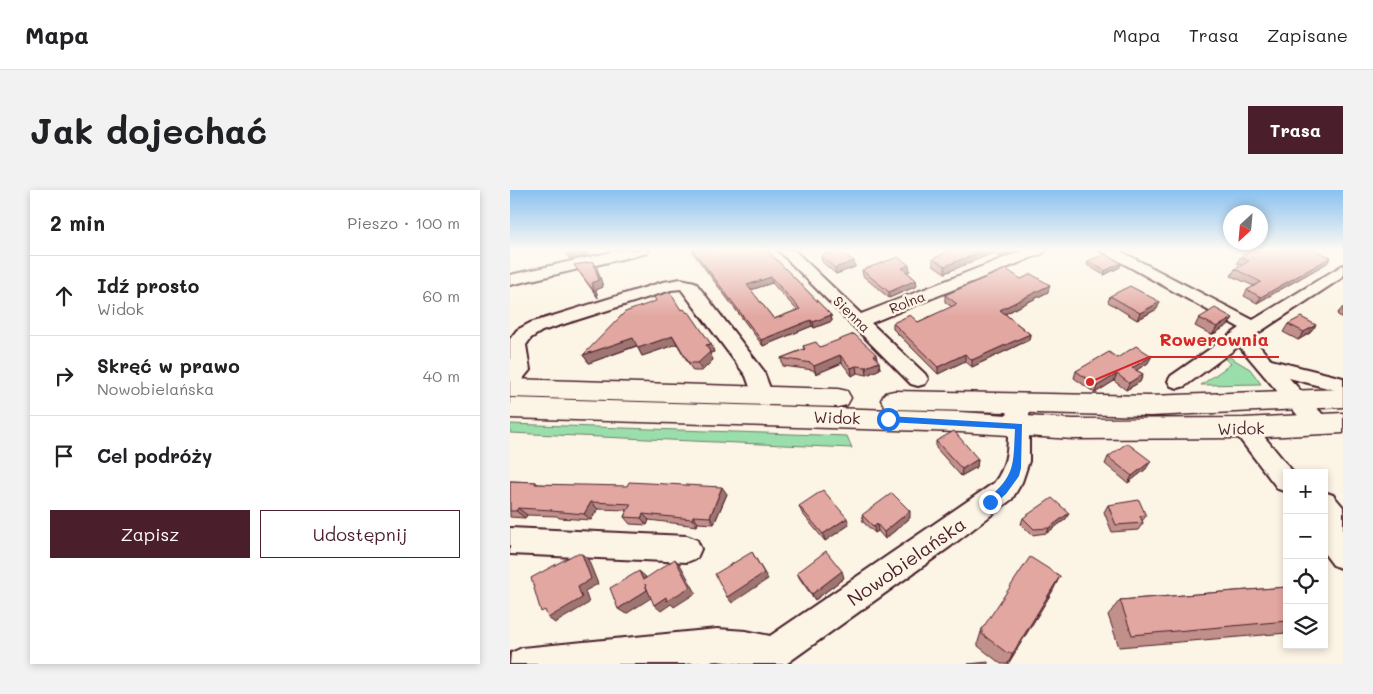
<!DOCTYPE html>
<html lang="pl">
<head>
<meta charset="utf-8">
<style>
	body { margin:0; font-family:Mali,sans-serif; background:#f2f2f2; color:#202124 }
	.controls { position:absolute; right:15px; bottom:15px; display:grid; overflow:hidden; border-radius:0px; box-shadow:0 2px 8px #0003 }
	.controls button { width:45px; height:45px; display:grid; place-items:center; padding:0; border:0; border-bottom:1px solid #e0e0e0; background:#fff; color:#202124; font:25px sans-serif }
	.compass { position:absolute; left:713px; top:15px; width:45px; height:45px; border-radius:50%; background:#fff; box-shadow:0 2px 8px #0003; rotate:206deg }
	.stop { position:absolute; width:15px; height:15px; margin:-11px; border:4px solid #1a73e8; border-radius:50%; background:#fff }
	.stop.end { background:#1a73e8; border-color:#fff; box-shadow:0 1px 5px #0008 }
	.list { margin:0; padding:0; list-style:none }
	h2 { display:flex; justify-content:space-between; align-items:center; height:65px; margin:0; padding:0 20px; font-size:21px }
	h2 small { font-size:16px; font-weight:400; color:#757577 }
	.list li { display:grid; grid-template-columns:32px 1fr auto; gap:15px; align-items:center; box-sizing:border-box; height:80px; padding:0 20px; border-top:1px solid #e0e0e0 }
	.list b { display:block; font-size:19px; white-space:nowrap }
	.list p { margin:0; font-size:16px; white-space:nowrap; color:#757577 }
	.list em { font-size:16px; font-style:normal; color:#757577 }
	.actions { display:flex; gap:10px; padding:15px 20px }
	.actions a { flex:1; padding:11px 0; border:1px solid #4a1f2b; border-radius:0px; text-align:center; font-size:18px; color:#4a1f2b }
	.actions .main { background:#4a1f2b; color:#fff }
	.icon { flex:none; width:28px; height:28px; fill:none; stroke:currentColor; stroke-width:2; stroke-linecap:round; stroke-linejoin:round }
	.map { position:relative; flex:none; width:833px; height:474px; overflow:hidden; border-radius:0px }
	header { display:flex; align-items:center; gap:30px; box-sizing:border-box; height:70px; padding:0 25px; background:#fff; border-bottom:1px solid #e0e0e0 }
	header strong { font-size:24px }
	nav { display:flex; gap:28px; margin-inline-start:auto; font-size:18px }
	.intro { display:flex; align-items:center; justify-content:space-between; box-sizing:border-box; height:120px; padding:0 30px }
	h1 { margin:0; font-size:35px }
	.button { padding:12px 22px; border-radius:0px; background:#4a1f2b; color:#fff; font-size:18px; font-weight:700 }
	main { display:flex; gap:30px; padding:0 30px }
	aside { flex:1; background:#fff; border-radius:0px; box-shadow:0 2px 8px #0003 }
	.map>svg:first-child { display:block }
</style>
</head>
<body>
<header>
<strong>Mapa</strong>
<nav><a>Mapa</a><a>Trasa</a><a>Zapisane</a></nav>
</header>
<div class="intro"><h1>Jak dojechać</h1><a class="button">Trasa</a></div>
<main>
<aside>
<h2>2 min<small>Pieszo · 100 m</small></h2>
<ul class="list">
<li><svg class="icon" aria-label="ahead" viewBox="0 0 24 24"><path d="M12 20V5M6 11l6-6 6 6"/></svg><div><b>Idź prosto</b><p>Widok</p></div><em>60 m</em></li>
<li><svg class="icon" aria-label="right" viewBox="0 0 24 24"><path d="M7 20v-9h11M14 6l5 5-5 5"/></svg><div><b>Skręć w prawo</b><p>Nowobielańska</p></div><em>40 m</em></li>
<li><svg class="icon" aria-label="arrive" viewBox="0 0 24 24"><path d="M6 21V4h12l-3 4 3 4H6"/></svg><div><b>Cel podróży</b></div></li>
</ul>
<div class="actions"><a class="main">Zapisz</a><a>Udostępnij</a></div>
</aside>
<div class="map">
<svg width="833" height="474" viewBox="0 0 833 474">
	<rect width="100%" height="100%" fill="#fcf5e5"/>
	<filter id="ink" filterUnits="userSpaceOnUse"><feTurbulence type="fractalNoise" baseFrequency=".02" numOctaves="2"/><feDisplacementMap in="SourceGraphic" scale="10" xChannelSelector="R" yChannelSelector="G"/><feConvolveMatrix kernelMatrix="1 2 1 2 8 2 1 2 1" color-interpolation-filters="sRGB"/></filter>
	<g filter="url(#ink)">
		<path fill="#99deab" stroke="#727e6b" d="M716,165L740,179L751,194L691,195L721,174L714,168Z
			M0,234L337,246L342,258L0,243Z"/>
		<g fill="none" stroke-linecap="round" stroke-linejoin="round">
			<defs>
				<path id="minor" d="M111,60H139L137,63L0,95V85Z
					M268,60H284L351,124L514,60H535L533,63L361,133L415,184L418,189L415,194L408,196L401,194Z
					M589,60H608L743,130L833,75V87L742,147L761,170L833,188V202L779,188L817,229L820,235L817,241L809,243L801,241L729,156L675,196L668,198L661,196L658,191L661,186L730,138Z
					M171,89L185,92L253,180L263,206L259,211L252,214L245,211L236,186L171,99L161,100L32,141L21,148L16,155L20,180L7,196L0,198V149L7,140L20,133L153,92Z
					M508,206L516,209L519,214V271L512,292L502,309L441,356L276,474H232L207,471L175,474H0L1,463L12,458L207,439L236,441L260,446L484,293C502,271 498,241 497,214L500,209Z
					M734,229L742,232L784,283H777V302L768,299L726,244L723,238L726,232Z
					M814,302L823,305L833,317V379L823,375L814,363Z
					M0,338L177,346L187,350L191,359L187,368L177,372L0,364Z"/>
				<path id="major" d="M0,189L328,199L337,201L341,208L337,215L328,217L0,207Z
					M833,199V217L640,226L384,219L375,217L371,210L375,203L384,201L640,206Z
					M0,208L450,222L563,229L734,228L833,223V243L734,248L563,249L450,242L0,228Z"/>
			</defs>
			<use href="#minor" stroke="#4a1f2b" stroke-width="4"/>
			<use href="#major" stroke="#4a1f2b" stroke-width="3"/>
			<use href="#minor" fill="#fcf5e5" fill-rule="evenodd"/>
			<use href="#major" fill="#fcf5e5" fill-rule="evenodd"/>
		</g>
		<path fill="#c2908a" stroke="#4a1f2b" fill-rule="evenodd" d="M182,60H257L321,125L322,131L304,138L302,136L253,156L183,63ZM262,93L271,103L287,120L264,129L241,100Z
			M435,60H508L490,68L483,63L435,83L423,75V69L438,62Z
			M736,60H803L821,67L817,73L747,113L734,106L737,100L744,96L721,86L725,79L732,76L727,73L730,67L739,62Z
			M311,66L344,71L345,77L326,84L312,72Z
			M578,71L611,73L610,77L594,85L577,75Z
			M83,72L87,78L93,97L86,100L88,108L64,75Z
			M352,80L400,81L397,82L406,90L407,96L379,108L353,86Z
			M511,89L538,102L495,124L520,144L519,150L462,177L455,171L428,184L383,139V133L408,132L442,117L435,112V105Z
			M600,106L647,119L627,130L598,112Z
			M833,117V129L827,124Z
			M171,120L201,154L204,162L200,163L203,170L192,181H183L167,154L132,166L127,156L79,173L73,165Z
			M689,128L718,135L702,145L685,136Z
			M778,134L806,135L800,143L788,150L773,142Z
			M293,156L310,157L366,164L367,169L369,172L370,179L357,185L347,183L342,186L332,173L306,184L303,180L273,176L271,168L294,159Z
			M607,168L638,173L626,180L633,184L630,192L616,200L604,191L585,203L564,188L566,181Z
			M426,251L468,269L467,277L451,286L426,258Z
			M598,267L636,279L618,293L595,274Z
			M0,291L26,292L28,294L217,304L204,334L188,333L187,336L139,330L137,335L120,334L114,327L117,320L88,319L81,330L49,328L47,326L17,325L15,328L0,327Z
			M598,315L636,326L632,331L633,333L628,340L602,342L594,322Z
			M289,316L339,335L315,351L292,323Z
			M352,325L400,328L375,349L368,341L365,343L353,332Z
			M513,328L556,329L537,343L522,345L511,334Z
			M287,383L334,388L305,410L290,389Z
			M550,386L542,402L498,474H491L468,456V452L472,439Z
			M777,397V443L609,457L598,425L610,410Z"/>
		<path fill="#9e7571" stroke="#4a1f2b" d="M72,60H77L78,65L60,70L56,64Z
			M475,60H483V63L435,83V76Z
			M493,60H508L490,68V61Z
			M821,67L817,73L747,113L751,107Z
			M344,71L345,77L326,84L325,78Z
			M83,72L87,78L93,97L86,100L88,108L84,101L82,93Z
			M611,73L610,77L594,85L595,81Z
			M399,75L400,81L392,84V78Z
			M261,87L262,93L238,101L237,95Z
			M406,90L407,96L379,108V102Z
			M540,95L538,102L489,127L490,120Z
			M650,112L647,119L627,130L630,123Z
			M321,125L322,131L304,138L303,132Z
			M723,128L718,135L702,145L707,137Z
			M301,130L302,136L253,156L251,150Z
			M806,135L800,143L788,150L794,142Z
			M520,144L519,150L462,177V170Z
			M163,146L167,154L132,166L128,158Z
			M123,148L128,155L79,173L73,165Z
			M201,154L204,162L200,163L203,170L192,181L188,173L196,155Z
			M455,164V171L428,184V177Z
			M330,165L332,173L306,184L304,176Z
			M642,166L638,173L619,185L622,178Z
			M369,172L370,179L357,185L356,177Z
			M346,176L347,183L342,186L341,178Z
			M607,184L604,191L585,203L587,196Z
			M633,184L630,192L616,200L619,193Z
			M468,269L467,277L451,286L452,279Z
			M641,271L636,279L618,293L622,286Z
			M212,297L217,304L204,334L200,327Z
			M81,312L88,319L81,330L74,324Z
			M8,318L17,325L15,328L6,321Z
			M400,321V328L375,349L374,342Z
			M559,323L556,329L537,343L539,338Z
			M133,324L139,330L137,335L131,328Z
			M183,326L188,333L187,336L182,329Z
			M337,328L339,335L315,351L313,344Z
			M367,334L368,341L365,343L364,337Z
			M242,362L258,389L222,413L217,407Z
			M72,364L78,369L88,394L75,401L79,413L45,433L38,428Z
			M165,369L171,376L186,403L164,417L161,414L151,421L144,415L156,407Z
			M129,381L136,387L133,390Z
			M332,381L334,388L305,410L302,404Z
			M550,386L542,402L498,474L503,463Z
			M137,400L144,406L116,424L108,419Z"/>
		<path fill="#e2a7a1" stroke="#4a1f2b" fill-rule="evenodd" d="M54,60H72L56,64Z
			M183,60H257L321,125L303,132L301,130L251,150ZM261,87L270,97L290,119L264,129L237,95Z
			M327,60H329L344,71L325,78L311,66Z
			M442,60H475L435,76L423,69Z
			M742,60H803L821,67L751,107L737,100L751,92L725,79L739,71L730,67Z
			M595,64L611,73L595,81L578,71Z
			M388,67L399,75L392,78L406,90L379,102L352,80Z
			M83,72L89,90L82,93L84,101L64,75Z
			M496,79L511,89L521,84L540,95L490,120L520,144L462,170L455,164L428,177L383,133L400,125L408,132L447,114L435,105Z
			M620,96L650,112L630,123L600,106Z
			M160,102L171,120L174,119L177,123L179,122L201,154L196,155L200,162L188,173H179L163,146L128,158L123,148L73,165L115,122L146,111L144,107Z
			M705,118L723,128L707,137L689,128Z
			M791,127L806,135L794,142L778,134Z
			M344,144L366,164L364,165L369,172L356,177L346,176L341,178L330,165L304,176L301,173L271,168L295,159L293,156L306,152L310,157Z
			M626,156L642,166L622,178L633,184L619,193L607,184L587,196L566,181L599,162L607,168Z
			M444,241L468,269L452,279L426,251Z
			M617,253L641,271L622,286L598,267Z
			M0,291L26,292L25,294L117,296L119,292L212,297L200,327L183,326L182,329L133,324L131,328L114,327L121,314L81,312L74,324L41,321L42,320L8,318L6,321H0Z
			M313,300L337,328L313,344L289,316Z
			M382,303L400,321L374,342L367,334L364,337L352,325Z
			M542,308L559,323L539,338L524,339L513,328Z
			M629,310L636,326H630L633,333L606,335L598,315Z
			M316,361L332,381L302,404L287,383Z
			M242,362L254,383L217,407L205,384Z
			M65,364H72L81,389L68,397L72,408L38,428L35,420L31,422L21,388Z
			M520,367L550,386L503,463H497L472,444V439Z
			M165,369L180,397L157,411L156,407L144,415L135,394L137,400L108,419L100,398L129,381L133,390Z
			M777,397V431L622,445L610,410Z
			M478,472V474H458Z"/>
	</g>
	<linearGradient id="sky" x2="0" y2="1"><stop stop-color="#89c1f0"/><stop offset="0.47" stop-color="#fefaf3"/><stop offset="1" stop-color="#fefaf3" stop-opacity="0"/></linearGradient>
	<rect width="833" height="127" fill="url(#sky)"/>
	<path fill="#1a73e8" d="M378,226L512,234L511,278L509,286L496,304L483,315H476V310C506,285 503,275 505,239L378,232L374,229Z"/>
	<g text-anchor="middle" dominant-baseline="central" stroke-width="5" stroke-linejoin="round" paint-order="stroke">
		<g font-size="14" fill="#4a1f2b" stroke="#fcf5e5">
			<text transform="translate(397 112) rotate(-22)">Rolna</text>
			<text transform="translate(342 124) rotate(44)">Sienna</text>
		</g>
		<g font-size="16" fill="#4a1f2b" stroke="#fcf5e5">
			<text transform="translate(327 227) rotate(2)">Widok</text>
			<text transform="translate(731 238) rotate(-1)">Widok</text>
		</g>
		<g font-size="19" fill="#4a1f2b" stroke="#fcf5e5">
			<text transform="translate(396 371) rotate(-35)">Nowobielańska</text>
		</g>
	</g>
	<path fill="none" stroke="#d62828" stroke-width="2" d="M580 192L639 167H769"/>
	<circle fill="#d62828" stroke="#fcf5e5" stroke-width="2" cx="580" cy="192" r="5"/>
	<g font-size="18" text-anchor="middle" font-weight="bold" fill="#d62828" stroke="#fcf5e5" stroke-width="5" stroke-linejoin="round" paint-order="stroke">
		<text x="704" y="156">Rowerownia</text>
	</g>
</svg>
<div class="controls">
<button>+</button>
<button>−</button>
<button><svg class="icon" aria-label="locate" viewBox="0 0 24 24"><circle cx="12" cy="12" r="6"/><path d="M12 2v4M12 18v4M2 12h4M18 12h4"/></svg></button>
<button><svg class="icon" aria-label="layers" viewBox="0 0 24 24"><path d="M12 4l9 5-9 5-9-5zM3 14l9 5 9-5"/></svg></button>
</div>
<svg class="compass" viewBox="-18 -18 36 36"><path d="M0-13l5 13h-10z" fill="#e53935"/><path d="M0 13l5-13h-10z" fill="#757577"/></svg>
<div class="stop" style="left:378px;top:229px"></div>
<div class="stop end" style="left:480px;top:312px"></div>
</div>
</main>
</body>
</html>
